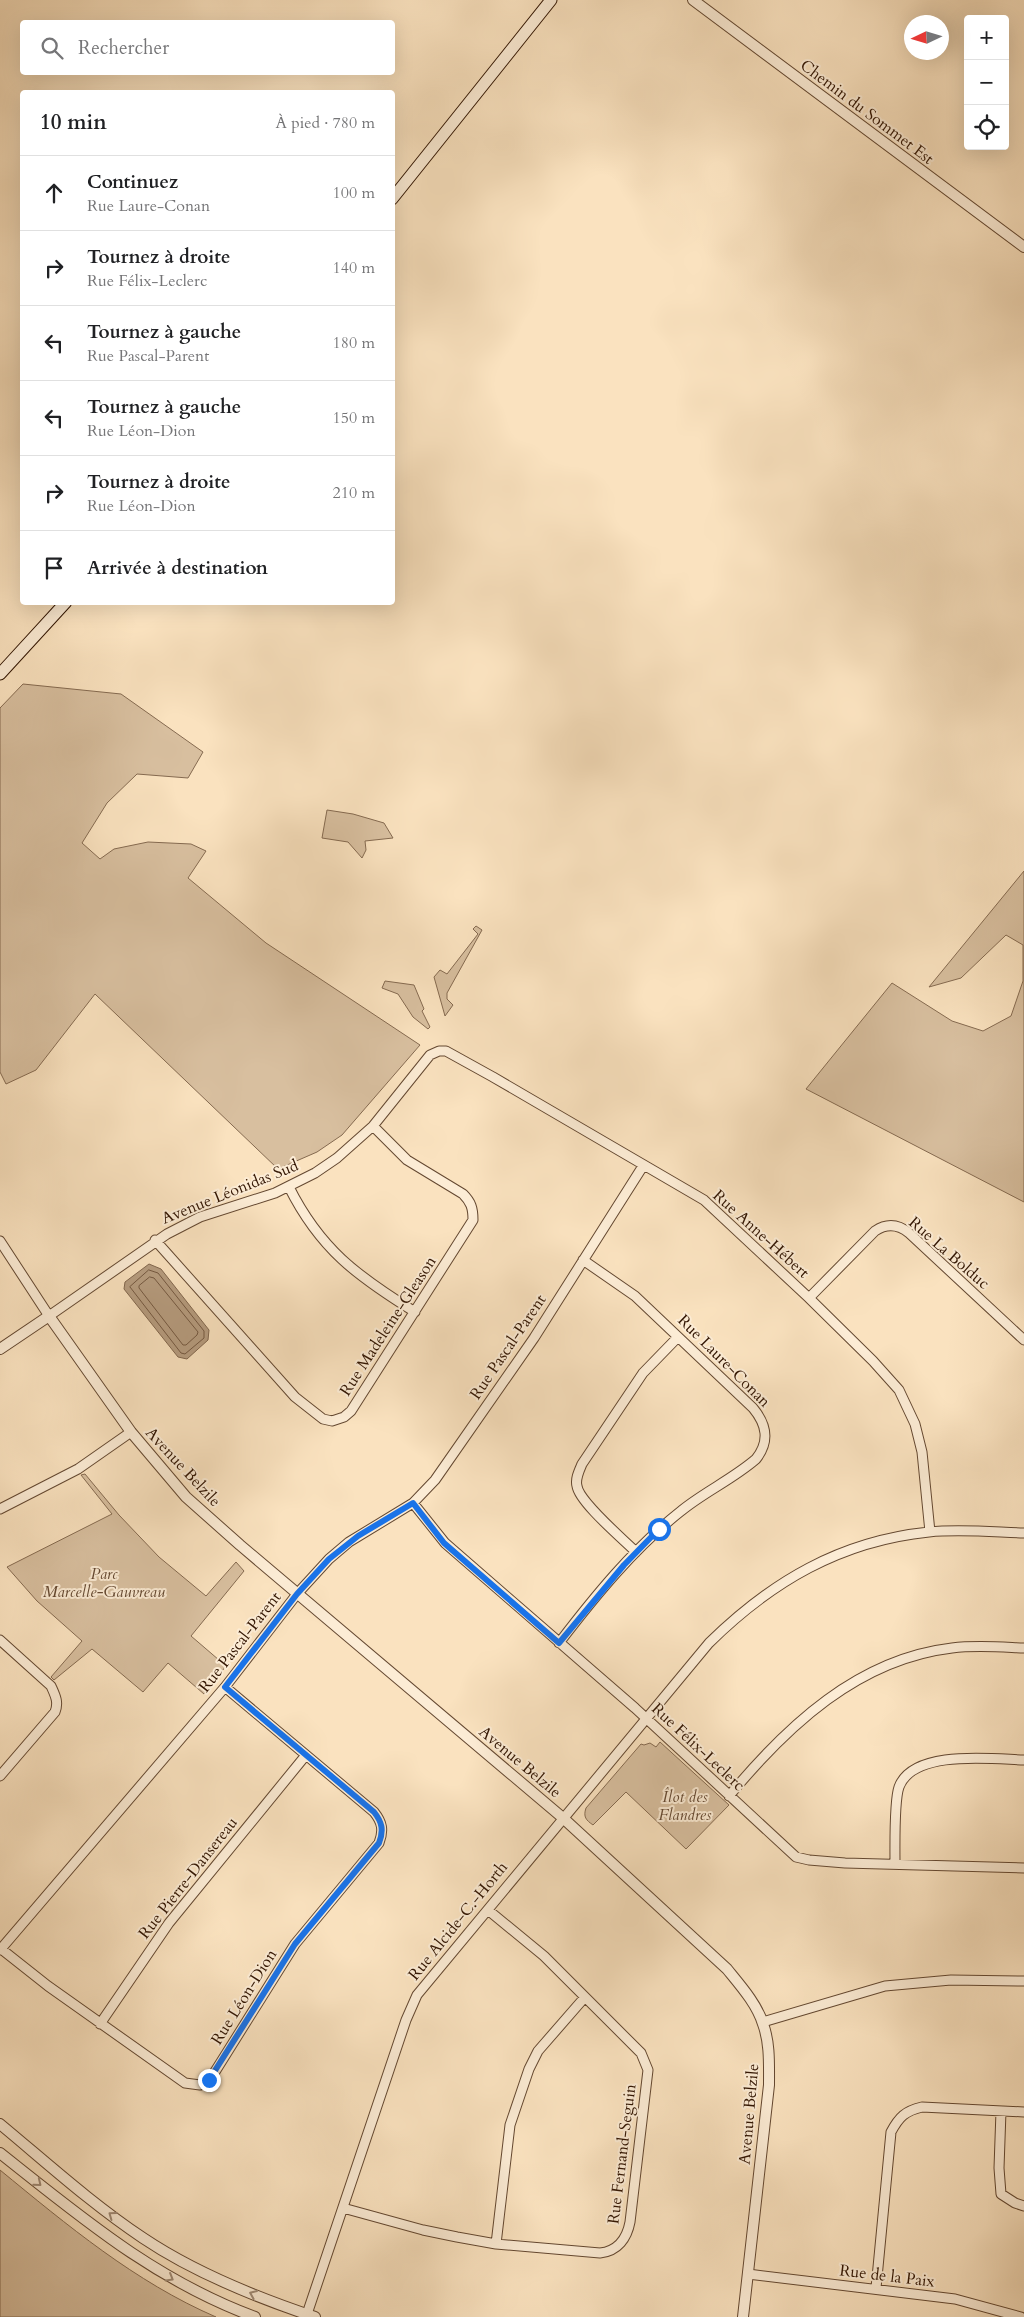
<!DOCTYPE html>
<html lang="fr">
<head>
<meta charset="utf-8">
<style>
	body { margin:0; font-family:Cardo,serif; background:#f6f6f6; color:#202124 }
	.controls { position:absolute; right:15px; top:15px; display:grid; overflow:hidden; border-radius:5px; box-shadow:0 5px 20px #0002 }
	.controls button { width:45px; height:45px; display:grid; place-items:center; padding:0; border:0; border-bottom:1px solid #e0e0e0; background:#fff; color:#202124; font:25px sans-serif }
	.compass { position:absolute; left:904px; top:15px; width:45px; height:45px; border-radius:50%; background:#fff; box-shadow:0 5px 20px #0002; rotate:266deg }
	.stop { position:absolute; width:15px; height:15px; margin:-11px; border:4px solid #1a73e8; border-radius:50%; background:#fff }
	.stop.end { background:#1a73e8; border-color:#fff; box-shadow:0 1px 5px #0008 }
	.list { margin:0; padding:0; list-style:none }
	h2 { display:flex; justify-content:space-between; align-items:center; height:65px; margin:0; padding:0 20px; font-size:21px }
	h2 small { font-size:16px; font-weight:400; color:#757577 }
	.list li { display:grid; grid-template-columns:32px 1fr auto; gap:15px; align-items:center; box-sizing:border-box; height:75px; padding:0 20px; border-top:1px solid #e0e0e0 }
	.list b { display:block; font-size:19px; white-space:nowrap }
	.list p { margin:0; font-size:16px; white-space:nowrap; color:#757577 }
	.list em { font-size:16px; font-style:normal; color:#757577 }
	.icon { flex:none; width:28px; height:28px; fill:none; stroke:currentColor; stroke-width:2; stroke-linecap:round; stroke-linejoin:round }
	.map { position:relative; flex:none; width:1024px; height:2317px; overflow:hidden }
	.search { position:absolute; background:#fff; box-shadow:0 5px 20px #0002; left:20px; top:20px; width:375px; height:55px; display:flex; align-items:center; gap:12px; box-sizing:border-box; padding:0 18px; border-radius:5px; color:#757577; font-size:19px }
	.panel { position:absolute; background:#fff; box-shadow:0 5px 20px #0002; left:20px; top:90px; width:375px; height:515px; border-radius:5px }
	.map>svg:first-child { display:block }
</style>
</head>
<body>
<div class="map">
<svg width="1024" height="2317" viewBox="0 0 1024 2317">
	<rect width="100%" height="100%" fill="#fae2bf"/>
	<filter id="stains"><feTurbulence type="fractalNoise" baseFrequency=".004" numOctaves="4"/><feColorMatrix values="0 0 0 0 .2 0 0 0 0 .09 0 0 0 0 .02 0 0 0 .5 -.17"/></filter>
	<radialGradient id="worn" r=".72"><stop offset=".6" stop-color="#630" stop-opacity="0"/><stop offset="1" stop-color="#630" stop-opacity=".3"/></radialGradient>
	<path fill="#d8bf9f" stroke="#856a50" d="M23,684L121,694L203,752L188,778L137,774L107,803L82,843L100,859L114,849L148,842L191,844L206,851L188,878L266,943L420,1045L342,1135L317,1152L278,1169L95,994L36,1070L6,1084L0,1072V708Z
		M327,810L353,814L384,823L393,838L365,841L366,850L362,858L348,842L322,838Z
		M1024,871V1202L806,1089L892,983L952,1021L983,1031L1011,1016L1023,981V945L1006,935L961,978L929,987Z
		M476,926L482,930L447,993V999L453,1005L445,1016L434,977L440,970L447,974L478,934L473,929Z
		M385,981L414,985L424,1009L422,1011L430,1027L428,1029L413,1017L398,994L382,988Z
		M85,1474L119,1515L159,1557L206,1596L236,1562L244,1571L191,1636L226,1666L204,1694L168,1663L143,1692L92,1649L54,1680L51,1677L82,1641L37,1601L7,1567L112,1514L81,1475Z
		M660,1742L729,1805L686,1849L626,1792L593,1825C586,1820 583,1817 586,1808L641,1744L644,1745L650,1743L656,1747Z
		M0,2170C67,2225 135,2282 216,2317H0Z"/>
	<path fill="#b69c7f" stroke="#81664d" d="M149,1264L161,1269L209,1330L208,1340L187,1359L178,1357L124,1289L125,1282Z"/>
	<g fill="none" stroke-linecap="round" stroke-linejoin="round">
		<path stroke="#745840" stroke-width="1" d="M149,1270L158,1273L204,1331V1338L185,1354L181,1353L130,1287Z
			M150,1277L154,1278L198,1332L197,1335L186,1345H183L139,1288V1286Z"/>
		<defs>
			<path id="minor" d="M289,1187C320,1249 357,1276 415,1312
				M155,1240L295,1397L323,1419L332,1421L344,1417L351,1411L473,1220C473,1208 471,1202 463,1194L407,1160L373,1126
				M0,1241L49,1316L167,1234L200,1217L275,1193L315,1173L337,1158L373,1126L430,1055L439,1051H446L493,1077L704,1200L809,1298L873,1361L899,1390L915,1424L922,1452L930,1532
				M809,1298L875,1231C887,1223 898,1224 909,1233L1024,1340
				M413,1503L445,1543L635,1708L796,1857L809,1860L845,1863L1024,1868
				M0,1509L78,1469L131,1432
				M636,1552C623,1539 579,1502 577,1486C575,1479 579,1471 582,1464L643,1373L678,1337
				M0,1640L51,1686C55,1695 59,1702 55,1712L0,1776
				M559,1643C595,1596 634,1548 681,1511C704,1492 733,1479 756,1459C770,1441 767,1425 753,1408L635,1296L583,1260
				M729,1796C787,1726 858,1659 952,1648C976,1645 1000,1647 1024,1648
				M895,1864C895,1847 894,1801 899,1787C913,1749 992,1759 1024,1760
				M0,1948L48,1986L185,2083L200,2085L211,2078L295,1944L379,1843C384,1830 382,1822 374,1812L225,1687
				M0,1950L225,1687L297,1594L329,1559L349,1542L413,1503L435,1480L534,1338L643,1166
				M763,2022L885,1986L951,1980L1024,1981
				M100,2024L169,1923L306,1755
				M1001,2111L999,2168L1001,2194L1015,2203L1024,2206
				M343,2208L423,2230L457,2237L496,2244L600,2253C618,2251 627,2238 630,2222L648,2070L641,2053L544,1956L488,1910
				M496,2244L510,2125L529,2069L538,2051L585,1997
				M748,2274L955,2299L1021,2317
				M876,2288L891,2132C899,2117 905,2111 922,2107L1024,2112
				M306,2317L406,2020L417,1995L709,1643C771,1582 840,1541 929,1532C960,1529 993,1532 1024,1533"/>
			<path id="tertiary" d="M693,0L1024,247
				M0,1349L49,1316L131,1432L186,1497L240,1545L563,1818L727,1969C740,1985 757,2004 763,2024C770,2043 769,2064 769,2085L743,2317
				M0,2124C47,2163 92,2204 143,2238C195,2273 255,2297 315,2317
				M0,2153C82,2218 155,2280 255,2317"/>
			<path id="secondary" d="M392,199L551,0
				M0,674L66,602"/>
		</defs>
		<use href="#minor" stroke="#644831" stroke-width="11"/>
		<use href="#tertiary" stroke="#644831" stroke-width="12"/>
		<use href="#secondary" stroke="#321502" stroke-width="13"/>
		<use href="#minor" stroke="#fcecd5" stroke-width="9"/>
		<use href="#tertiary" stroke="#fcecd5" stroke-width="10"/>
		<use href="#secondary" stroke="#fcecd5" stroke-width="11"/>
	</g>
	<defs><path id="oneway-chevron" d="M-2-3.5L2.5 0L-2 3.5" fill="none" stroke-width="1.6" stroke-linecap="round" stroke-linejoin="round" transform="scale(1.25)"/></defs>
	<g stroke="#a18b76">
		<use href="#oneway-chevron" transform="translate(38 2183) rotate(39)"/>
		<use href="#oneway-chevron" transform="translate(112 2215) rotate(-144)"/>
		<use href="#oneway-chevron" transform="translate(170 2278) rotate(31)"/>
		<use href="#oneway-chevron" transform="translate(253 2294) rotate(-157)"/>
	</g>
	<g fill="none" stroke-linecap="round" stroke-linejoin="round">
		<path stroke="#1a73e8" stroke-width="6" d="M209,2080L295,1944L379,1843C384,1830 382,1822 374,1812L225,1687L297,1594L329,1559L358,1536L413,1503L444,1543L559,1643L624,1565L659,1529"/>
	</g>
	<g text-anchor="middle" dominant-baseline="central" stroke-width="4" stroke-linejoin="round" paint-order="stroke">
		<g font-size="16" fill="#321502" stroke="#fcecd5">
			<text transform="translate(867 112) rotate(37)">Chemin du Sommet Est</text>
			<text transform="translate(230 1192) rotate(-22)">Avenue Léonidas Sud</text>
			<text transform="translate(761 1234) rotate(42)">Rue Anne-Hébert</text>
			<text transform="translate(949 1253) rotate(41)">Rue La Bolduc</text>
			<text transform="translate(388 1326) rotate(-57)">Rue Madeleine-Gleason</text>
			<text transform="translate(508 1347) rotate(-56)">Rue Pascal-Parent</text>
			<text transform="translate(724 1361) rotate(45)">Rue Laure-Conan</text>
			<text transform="translate(183 1467) rotate(47)">Avenue Belzile</text>
			<text transform="translate(240 1642) rotate(-52)">Rue Pascal-Parent</text>
			<text transform="translate(698 1747) rotate(43)">Rue Félix-Leclerc</text>
			<text transform="translate(520 1762) rotate(40)">Avenue Belzile</text>
			<text transform="translate(188 1878) rotate(-52)">Rue Pierre-Dansereau</text>
			<text transform="translate(458 1921) rotate(-51)">Rue Alcide-C.-Horth</text>
			<text transform="translate(244 1997) rotate(-58)">Rue Léon-Dion</text>
			<text transform="translate(749 2114) rotate(-85)">Avenue Belzile</text>
			<text transform="translate(622 2154) rotate(-83)">Rue Fernand-Seguin</text>
			<text transform="translate(887 2276) rotate(7)">Rue de la Paix</text>
		</g>
		<g font-size="16" font-style="italic" fill="#644831" stroke="#fcecd5">
			<text x="104" y="1574">Parc<tspan x="104" dy="18">Marcelle-Gauvreau</tspan></text>
			<text x="685" y="1797">Îlot des<tspan x="685" dy="18">Flandres</tspan></text>
		</g>
	</g>
	<rect width="100%" height="100%" filter="url(#stains)"/>
	<rect width="100%" height="100%" fill="url(#worn)"/>
</svg>
<div class="controls">
<button>+</button>
<button>−</button>
<button><svg class="icon" aria-label="locate" viewBox="0 0 24 24"><circle cx="12" cy="12" r="6"/><path d="M12 2v4M12 18v4M2 12h4M18 12h4"/></svg></button>
</div>
<svg class="compass" viewBox="-18 -18 36 36"><path d="M0-13l5 13h-10z" fill="#e53935"/><path d="M0 13l5-13h-10z" fill="#757577"/></svg>
<div class="stop" style="left:659px;top:1529px"></div>
<div class="stop end" style="left:209px;top:2080px"></div>
<div class="search"><svg class="icon" aria-label="search" viewBox="0 0 24 24"><circle cx="10" cy="10" r="6"/><path d="M15 15l6 6"/></svg>Rechercher</div>
<section class="panel">
<h2>10 min<small>À pied · 780 m</small></h2>
<ul class="list">
<li><svg class="icon" aria-label="ahead" viewBox="0 0 24 24"><path d="M12 20V5M6 11l6-6 6 6"/></svg><div><b>Continuez</b><p>Rue Laure-Conan</p></div><em>100 m</em></li>
<li><svg class="icon" aria-label="right" viewBox="0 0 24 24"><path d="M7 20v-9h11M14 6l5 5-5 5"/></svg><div><b>Tournez à droite</b><p>Rue Félix-Leclerc</p></div><em>140 m</em></li>
<li><svg class="icon" aria-label="left" viewBox="0 0 24 24"><path d="M17 20v-9H6M10 6l-5 5 5 5"/></svg><div><b>Tournez à gauche</b><p>Rue Pascal-Parent</p></div><em>180 m</em></li>
<li><svg class="icon" aria-label="left" viewBox="0 0 24 24"><path d="M17 20v-9H6M10 6l-5 5 5 5"/></svg><div><b>Tournez à gauche</b><p>Rue Léon-Dion</p></div><em>150 m</em></li>
<li><svg class="icon" aria-label="right" viewBox="0 0 24 24"><path d="M7 20v-9h11M14 6l5 5-5 5"/></svg><div><b>Tournez à droite</b><p>Rue Léon-Dion</p></div><em>210 m</em></li>
<li><svg class="icon" aria-label="arrive" viewBox="0 0 24 24"><path d="M6 21V4h12l-3 4 3 4H6"/></svg><div><b>Arrivée à destination</b></div></li>
</ul>
</section>
</div>
</body>
</html>
